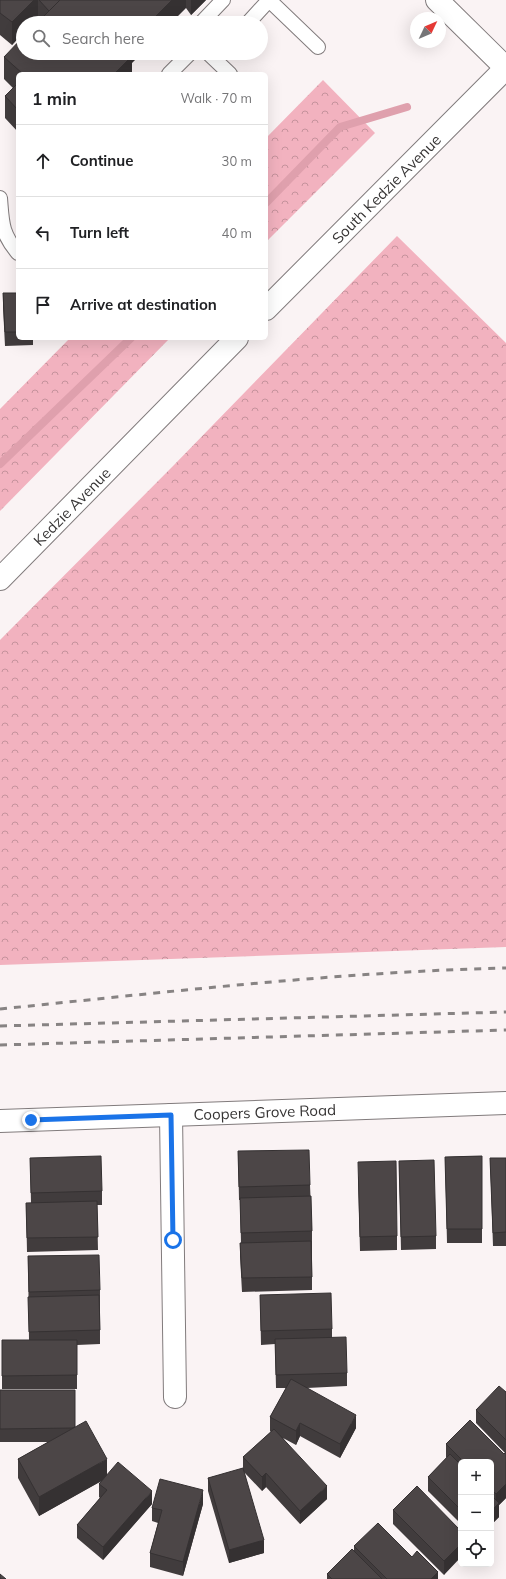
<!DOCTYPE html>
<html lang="en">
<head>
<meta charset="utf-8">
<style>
	body { margin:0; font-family:Mulish,sans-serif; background:#f6f6f6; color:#202124 }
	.controls { position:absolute; right:12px; bottom:12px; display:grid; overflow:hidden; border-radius:6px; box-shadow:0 4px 16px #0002 }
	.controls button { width:36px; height:36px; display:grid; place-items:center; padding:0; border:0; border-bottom:1px solid #e0e0e0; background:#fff; color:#202124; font:20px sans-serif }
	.compass { position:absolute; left:410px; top:12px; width:36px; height:36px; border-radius:50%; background:#fff; box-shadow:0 4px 16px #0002; rotate:46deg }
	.stop { position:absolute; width:12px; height:12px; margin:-9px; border:3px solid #1a73e8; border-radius:50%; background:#fff }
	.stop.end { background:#1a73e8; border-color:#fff; box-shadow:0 1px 4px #0008 }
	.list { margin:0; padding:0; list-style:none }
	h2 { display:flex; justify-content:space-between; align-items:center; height:52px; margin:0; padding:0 16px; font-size:17px }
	h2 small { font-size:13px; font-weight:400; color:#757577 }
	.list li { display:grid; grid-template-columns:26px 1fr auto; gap:12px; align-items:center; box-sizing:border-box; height:72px; padding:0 16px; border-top:1px solid #e0e0e0 }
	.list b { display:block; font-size:15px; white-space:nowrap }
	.list em { font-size:13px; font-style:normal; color:#757577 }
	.icon { flex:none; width:22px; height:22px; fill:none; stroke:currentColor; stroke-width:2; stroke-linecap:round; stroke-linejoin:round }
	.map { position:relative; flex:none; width:506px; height:1579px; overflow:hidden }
	.search { position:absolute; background:#fff; box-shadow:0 4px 16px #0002; left:16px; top:16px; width:252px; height:44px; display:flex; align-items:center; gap:10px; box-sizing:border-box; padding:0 14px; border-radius:22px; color:#757577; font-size:15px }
	.panel { position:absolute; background:#fff; box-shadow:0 4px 16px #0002; left:16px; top:72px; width:252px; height:268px; border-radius:6px }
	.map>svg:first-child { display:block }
</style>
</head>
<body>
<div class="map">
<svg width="506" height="1579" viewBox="0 0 506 1579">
	<defs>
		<pattern id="forest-crowns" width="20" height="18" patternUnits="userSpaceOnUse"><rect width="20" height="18" fill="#f2b2bf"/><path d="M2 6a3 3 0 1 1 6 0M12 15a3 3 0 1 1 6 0" fill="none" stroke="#c5929c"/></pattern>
	</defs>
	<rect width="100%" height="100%" fill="#faf3f4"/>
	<path fill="url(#forest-crowns)" d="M323,80L375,133L266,242V138Z
		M397,236L506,343V947L0,965V640L174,465Z
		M70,338H170L0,511V409Z"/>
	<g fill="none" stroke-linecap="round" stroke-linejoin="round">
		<path stroke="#dfa0ad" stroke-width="8" d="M266,203L340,127L407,107
			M0,464L131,338"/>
		<defs>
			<path id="service" d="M269,0L318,47
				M201,23L223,0
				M248,23L269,0
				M208,53L230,74
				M169,74L190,53
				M0,198C2,222 1,233 18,253"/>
			<g id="minor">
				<path d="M437,0L506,68"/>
				<path d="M171,1115L175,1397"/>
				<path id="s1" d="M0,1121L506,1103"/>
			</g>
			<g id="secondary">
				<path id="s2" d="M266,309L506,68"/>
				<path id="s3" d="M0,579L237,338"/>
			</g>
		</defs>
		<use href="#service" stroke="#817b7c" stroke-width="16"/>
		<use href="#minor" stroke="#817b7c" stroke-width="24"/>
		<use href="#secondary" stroke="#817b7c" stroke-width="24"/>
		<use href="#service" stroke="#fff" stroke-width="14"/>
		<use href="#minor" stroke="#fff" stroke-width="22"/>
		<use href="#secondary" stroke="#fff" stroke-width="22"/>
		<path stroke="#878383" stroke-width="3" stroke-dasharray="7 7" stroke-linecap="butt" d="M0,1009C168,992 337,972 506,968
			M0,1026L506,1012
			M0,1045L506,1030"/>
	</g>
	<path fill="#413c3d" d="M0,0H206L191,15L186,8L40,20L38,18L23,23V33L12,45L0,35Z
		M4,57L132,63V74H18V132L5,118V96L13,88L4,79Z
		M3,293H18V338H33V345L5,346L3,307Z
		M238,1151L310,1185L312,1231V1290L242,1292L240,1256V1243H241L240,1200H239Z
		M482,1156V1243H447L445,1157Z
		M30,1158L102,1191V1205H97L98,1250L27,1252L26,1203H31Z
		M490,1158H506V1246H493Z
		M399,1161L436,1236V1249L401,1250Z
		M358,1176L397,1236V1250L360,1251Z
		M28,1256L100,1290V1344L77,1345V1389H2V1340H29Z
		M260,1295L332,1329V1338L347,1373V1386L307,1388L356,1428L340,1458L300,1436L296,1445L283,1438L327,1499L300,1524L266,1487L262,1491L244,1472L264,1553L229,1563L208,1491V1478L243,1469V1457L271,1432L270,1431V1417L286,1388H276L275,1344L261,1345Z
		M0,1390L75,1427L107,1475L152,1504L103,1560L77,1538V1525L100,1498L99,1497V1484L101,1481L39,1516L18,1478V1459L48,1442H0Z
		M506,1392V1498L499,1505V1517L491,1525V1462H461V1524L428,1491V1477L447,1458L446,1457V1444L504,1454L505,1453L476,1423V1410Z
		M203,1504L183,1576L150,1567V1553L158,1523L152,1521V1508Z
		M393,1510L461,1531L444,1575L393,1524Z
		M354,1546L412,1557L438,1579H327V1574L354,1551Z"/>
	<path fill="#353132" d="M34,0H38V18L33,23H23V33L12,45V22Z
		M172,0H186V8L171,23H149Z
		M191,0H206L191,15Z
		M124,53H142L132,63V74H114Z
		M356,1415V1428L340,1458V1444Z
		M300,1423V1436L296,1445V1431Z
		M107,1459V1478L39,1516V1497Z
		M266,1473V1487L262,1491V1477Z
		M506,1484V1498L499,1505V1517L491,1525V1511L496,1506V1494Z
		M327,1486V1499L300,1524V1511Z
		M203,1490V1504L183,1576V1562Z
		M152,1491V1504L103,1560V1547Z
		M264,1540V1553L229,1563V1550Z
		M461,1544V1557L444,1575V1561Z
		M438,1572V1579H431Z"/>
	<path fill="#4c4647" stroke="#353132" d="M0,0H34L12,22L0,13Z
		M39,0H60L49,11Z
		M60,0H172L149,23H37Z
		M23,37V53H129L132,56L114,74H23L4,57Z
		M18,83V110L5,96Z
		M3,293H18V332H5Z
		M309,1150L310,1185L239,1187L238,1151Z
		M101,1156L102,1191L31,1193L30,1158Z
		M482,1156V1229H447L445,1157Z
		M490,1158H506V1232L493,1233Z
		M434,1160L436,1236L401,1237L399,1161Z
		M396,1161L397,1236L360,1237L358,1162Z
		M311,1196L312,1231L241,1233L240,1198Z
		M97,1201L98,1237L27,1238L26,1203Z
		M311,1241L312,1277L242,1278L240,1243Z
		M99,1255L100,1290L29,1292L28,1256Z
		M331,1293L332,1329L261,1331L260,1295Z
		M99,1295L100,1330L29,1332L28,1297Z
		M346,1337L347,1373L276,1375L275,1339Z
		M2,1340H77V1375L2,1376Z
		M291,1379L356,1415L340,1444L300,1423L296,1431L270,1417Z
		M499,1386L506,1392V1440L476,1410Z
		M0,1390H75V1427L72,1428L0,1429Z
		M470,1420L504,1454L506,1452V1484L496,1494L491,1489V1462H464L446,1444Z
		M86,1421L107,1459L39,1497L18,1459Z
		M274,1429L327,1486L300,1511L266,1473L262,1477L243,1457Z
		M450,1454L461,1465V1510L428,1477Z
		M118,1462L152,1491L103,1547L77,1525L107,1490L99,1484Z
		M243,1468L264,1540L229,1550L208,1478Z
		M160,1479L203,1490L183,1562L150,1553L162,1510L152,1508Z
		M417,1486L461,1531V1544L444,1561L393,1510Z
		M491,1495L499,1503L491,1511Z
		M378,1523L412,1557L417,1551L438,1572L431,1579H387L354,1546Z
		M352,1549L382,1579H332L327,1574Z
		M0,1574L6,1579H0Z"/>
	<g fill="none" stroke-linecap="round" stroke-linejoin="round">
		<path stroke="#1a73e8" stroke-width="5" d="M31,1120L171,1115L173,1240"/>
	</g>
	<g text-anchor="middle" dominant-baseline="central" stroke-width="4" stroke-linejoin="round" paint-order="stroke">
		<g font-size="15" fill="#363434" stroke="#fff">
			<text stroke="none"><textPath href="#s2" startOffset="170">South Kedzie Avenue</textPath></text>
			<text stroke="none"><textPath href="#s3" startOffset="102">Kedzie Avenue</textPath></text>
			<text stroke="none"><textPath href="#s1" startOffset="265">Coopers Grove Road</textPath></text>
		</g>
	</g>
</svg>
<div class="controls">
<button>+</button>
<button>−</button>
<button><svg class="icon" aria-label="locate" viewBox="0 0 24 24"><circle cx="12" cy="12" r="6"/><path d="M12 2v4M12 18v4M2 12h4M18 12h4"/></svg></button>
</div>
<svg class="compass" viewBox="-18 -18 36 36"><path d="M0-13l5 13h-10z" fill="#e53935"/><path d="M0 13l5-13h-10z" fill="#757577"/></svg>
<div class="stop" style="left:173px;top:1240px"></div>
<div class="stop end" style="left:31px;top:1120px"></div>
<div class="search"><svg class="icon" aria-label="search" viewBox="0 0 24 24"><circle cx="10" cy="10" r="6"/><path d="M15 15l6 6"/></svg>Search here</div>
<section class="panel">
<h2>1 min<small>Walk · 70 m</small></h2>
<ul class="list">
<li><svg class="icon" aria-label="ahead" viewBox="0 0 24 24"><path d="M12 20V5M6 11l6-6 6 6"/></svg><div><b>Continue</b></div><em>30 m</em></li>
<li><svg class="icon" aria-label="left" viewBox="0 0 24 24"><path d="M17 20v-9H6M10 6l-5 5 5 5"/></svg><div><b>Turn left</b></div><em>40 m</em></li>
<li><svg class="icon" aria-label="arrive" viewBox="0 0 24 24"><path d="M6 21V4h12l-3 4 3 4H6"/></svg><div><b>Arrive at destination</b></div></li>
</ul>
</section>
</div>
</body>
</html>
